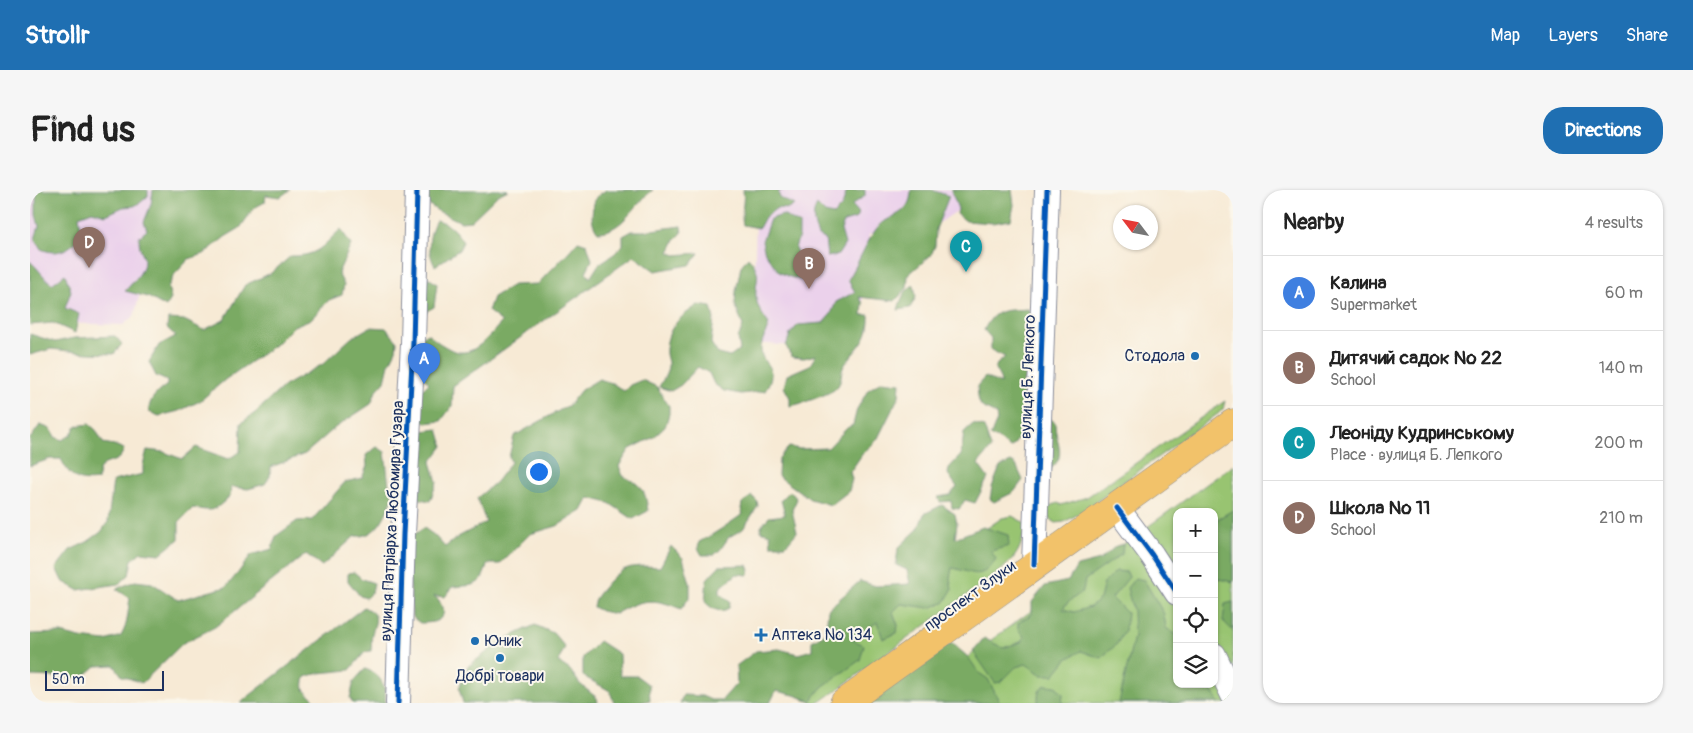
<!DOCTYPE html>
<html lang="en">
<head>
<meta charset="utf-8">
<style>
	body { margin:0; font-family:Pangolin,sans-serif; background:#f6f6f6; color:#222 }
	.controls { position:absolute; right:15px; bottom:15px; display:grid; overflow:hidden; border-radius:10px; box-shadow:0 1px 4px #0004 }
	.controls button { width:45px; height:45px; display:grid; place-items:center; padding:0; border:0; border-bottom:1px solid #e0e0e0; background:#fff; color:#222; font:25px sans-serif }
	.compass { position:absolute; left:1083px; top:15px; width:45px; height:45px; border-radius:50%; background:#fff; box-shadow:0 1px 4px #0004; rotate:302deg }
	.scale { position:absolute; left:15px; bottom:12px; width:119px; box-sizing:border-box; padding-left:5px; border:2px solid #1b2f5e; border-top:0; font-size:14px; line-height:18px; white-space:nowrap; color:#1b2f5e; -webkit-text-stroke:4px #fbf7ec; paint-order:stroke }
	.you { position:absolute; left:508px; top:281px; width:18px; height:18px; margin:-12px; border:4px solid #fff; border-radius:50%; background:#1a73e8; box-shadow:0 0 0 8px #1a73e833 }
	.badge { display:grid; place-items:center; width:32px; height:32px; border-radius:50%; background:#1f6fb2; color:#fff; font-size:16px; font-weight:700 }
	.pin { position:absolute; translate:-50% -41px; filter:drop-shadow(0 1px 2px #0008) }
	.pin::after { content:''; position:absolute; top:26px; width:18px; height:15px; background:inherit; clip-path:polygon(0 0,100% 0,50% 100%) }
	.list { margin:0; padding:0; list-style:none }
	h2 { display:flex; justify-content:space-between; align-items:center; height:65px; margin:0; padding:0 20px; font-size:21px }
	h2 small { font-size:16px; font-weight:400; color:#767676 }
	.list li { display:grid; grid-template-columns:32px 1fr auto; gap:15px; align-items:center; box-sizing:border-box; height:75px; padding:0 20px; border-top:1px solid #e0e0e0 }
	.list b { display:block; font-size:19px; white-space:nowrap }
	.list p { margin:0; font-size:16px; white-space:nowrap; color:#767676 }
	.list em { font-size:16px; font-style:normal; color:#767676 }
	.icon { flex:none; width:28px; height:28px; fill:none; stroke:currentColor; stroke-width:2; stroke-linecap:round; stroke-linejoin:round }
	.map { position:relative; flex:none; width:1203px; height:513px; overflow:hidden; border-radius:20px }
	header { display:flex; align-items:center; gap:30px; box-sizing:border-box; height:70px; padding:0 25px; background:#1f6fb2; color:#fff }
	header strong { font-size:24px }
	nav { display:flex; gap:28px; margin-inline-start:auto; font-size:18px }
	.intro { display:flex; align-items:center; justify-content:space-between; box-sizing:border-box; height:120px; padding:0 30px }
	h1 { margin:0; font-size:35px }
	.button { padding:12px 22px; border-radius:20px; background:#1f6fb2; color:#fff; font-size:18px; font-weight:700 }
	main { display:flex; gap:30px; padding:0 30px }
	aside { flex:1; background:#fff; border-radius:20px; box-shadow:0 1px 4px #0004 }
	.map>svg:first-child { display:block }
</style>
</head>
<body>
<header>
<strong>Strollr</strong>
<nav><a>Map</a><a>Layers</a><a>Share</a></nav>
</header>
<div class="intro"><h1>Find us</h1><a class="button">Directions</a></div>
<main>
<div class="map">
<svg width="1203" height="513" viewBox="0 0 1203 513">
	<rect width="100%" height="100%" fill="#fbf7ec"/>
	<filter id="ink" filterUnits="userSpaceOnUse"><feTurbulence type="fractalNoise" baseFrequency=".02" numOctaves="2"/><feDisplacementMap in="SourceGraphic" scale="10" xChannelSelector="R" yChannelSelector="G"/><feConvolveMatrix kernelMatrix="1 2 1 2 8 2 1 2 1" color-interpolation-filters="sRGB"/></filter>
	<filter id="wash" filterUnits="userSpaceOnUse"><feTurbulence type="fractalNoise" baseFrequency=".0096" numOctaves="4" result="noise"/><feDisplacementMap in="SourceGraphic" scale="20" xChannelSelector="R" yChannelSelector="G"/><feGaussianBlur stdDeviation="1.12" result="paint"/><feColorMatrix in="noise" values="0 0 0 0 0 0 0 0 0 0 0 0 0 0 0 0 0 1.4 0 .05"/><feComposite in="paint" operator="in"/></filter>
	<g filter="url(#wash)">
		<rect width="100%" height="100%" fill="#f7ead5"/>
		<path fill="#ebd1eb" d="M0,0H161L130,29L104,126L93,135L0,132Z
			M727,0H942L939,13L891,45L839,44L828,160L722,153Z"/>
		<path fill="#98c471" stroke="#5a7a68" fill-rule="evenodd" d="M1195,211L1193,219L1189,223L1052,322L1034,332L1026,333L1020,329L1015,318L1028,313L1031,315L1057,307Z
			M1203,275V513H874ZM1147,322H1184V494H1147Z
			M982,326L995,333C992,357 989,365 970,381L793,510L786,513L774,510L766,501L772,469L960,336L972,328Z"/>
		<path fill="#7aaa63" stroke="#4a6c60" d="M8,0H118V6L110,13L104,16L93,17L76,25L62,21L49,26L51,38L50,48C38,60 27,66 11,59L5,49L9,36L6,25V9Z
			M123,0H260L250,7L236,5L235,12L224,18L210,38L195,47L174,64L159,69L144,85L138,97L141,109L136,117L118,107L95,101C102,93 118,79 113,66C110,59 109,55 109,47L117,40L114,32L121,14Z
			M397,0H478L468,5L441,31L431,32L408,21L398,14Z
			M576,0H623C604,14 594,41 568,42C559,31 562,19 566,7Z
			M713,0H753L748,2L750,8L764,15L758,19L747,18L735,27L729,38L713,35C710,23 715,12 713,0Z
			M817,0H835V6L822,15L829,23L827,28L814,32L811,40L815,54L808,65L797,67L795,49L788,46C784,35 781,25 787,15L795,23L803,25L812,16Z
			M881,0H902L919,6L906,39L905,56L901,65L878,85L877,98L865,111L829,107L833,113L832,125H839C840,151 827,156 814,176C809,184 814,192 804,200C794,206 771,214 760,216V208L754,197L757,185L780,175L786,165L774,168L762,167L756,156L760,144L768,135L793,133L801,124L806,112L825,102L818,90C828,74 836,52 847,38C858,24 881,27 881,0Z
			M921,0H982L984,15L981,30L962,33L936,31L927,24L928,19Z
			M753,25L769,34V46L765,58L770,68L781,74L786,85L776,91L760,87L749,82L735,63L732,51L740,29Z
			M406,30C420,34 426,41 433,52L429,60L405,76C397,62 398,44 406,30Z
			M651,36L652,43L645,50L639,62L645,65L669,63L660,75L625,81L604,66L423,196L422,216L411,231L396,233L389,229L390,202L399,193L392,186L382,148L399,144C405,151 411,154 418,158C441,172 457,148 472,132L458,121L463,107L483,95L508,94C521,79 535,67 548,51L557,54L562,70L556,82L560,88L569,74L584,64L593,55V46L602,41H614Z
			M311,39L321,55L308,83L314,95L312,105L299,110L281,129L264,136L245,155L196,189L170,211L149,221L129,226L119,222C118,210 127,202 137,195V191L126,186L119,172L129,155L146,146L137,138L138,129L154,130L174,140L194,130L215,95L241,83L261,66C289,66 292,56 311,39Z
			M718,67C736,87 722,91 727,112C729,120 734,127 739,134C737,141 732,150 731,157C730,178 751,174 735,201L711,204L694,201L684,194L679,183L668,177L651,195L641,201L629,197C632,191 638,183 638,176C639,171 635,166 636,160C637,137 650,127 668,115L681,117L684,129L681,153L688,164L700,167L710,160L708,148L713,136L705,114L706,101L711,76Z
			M0,71C8,78 13,87 22,94L35,84L41,101L35,118L49,124L45,143L23,133L0,135Z
			M397,87L407,94L404,117L395,122Z
			M884,95L886,107L880,118L868,120C871,109 874,100 884,95Z
			M998,119C1007,132 1000,144 993,156L1000,177L999,183L993,192L992,197L996,210L990,233V245L984,255L980,258L967,248L960,246L967,231L966,225C963,222 960,221 955,219C947,215 948,204 947,196L955,187L971,194L970,188L965,179L967,174L975,167L961,160V148L954,140C965,117 975,121 998,119Z
			M340,137L356,138L367,151L366,160L359,174L355,191L346,201L341,214L306,237L275,264L241,277L240,286L235,294L218,299L201,297L200,306C184,321 184,322 163,318L149,332V349L130,364L111,362L102,370L99,385L89,394L48,400L32,391L26,378L40,360L57,352L71,342L78,332L83,291L113,284V275L117,260L134,262L152,269L166,257L198,269L210,262L211,233L225,223L254,196L293,174L321,148Z
			M0,144L25,152L44,148L85,146L92,154L84,164L57,163L21,159L0,165Z
			M569,189L582,193L594,201L600,195L612,190L627,197L639,216V224L635,237L624,247L600,259L589,276L593,286C613,296 615,299 618,321L603,329L579,313L559,308L552,321L527,336L500,344L470,374H457C452,398 443,395 422,397L415,407L404,406L409,410L414,422C411,433 400,433 390,433L382,427L377,349L394,338L404,345L415,357L428,347L456,332L447,308L466,292L481,272L479,267L484,246L539,215L551,200Z
			M852,191L870,193L869,206L847,250L833,263L820,282L822,289L819,301L801,315L780,309L748,286L749,268L759,257L770,259L798,258L817,238L823,235L827,219L838,200Z
			M1020,229L1025,232C1025,255 1040,267 1016,282Z
			M59,234L66,240L73,253L84,255L94,259C94,260 91,266 90,267C80,276 68,269 68,290C47,293 40,287 31,269H20L0,276V249L10,235L21,239L25,247L32,250L41,245L46,236Z
			M943,234L954,237L961,258L948,274L958,288L945,313L935,310L929,319L922,318L921,311L910,312L908,307L920,305L927,297L918,284L919,278L931,265L934,242Z
			M408,239L413,256L401,272L407,292L400,311L386,308L383,242Z
			M347,257L355,262L359,296L363,307C356,324 348,348 325,346L292,376L276,364L185,437L153,453L112,493L92,486L84,475L66,476L52,488L0,486V444L31,443L50,448L75,451L91,446C99,432 97,424 100,408L86,399L105,391L122,393L148,410L196,397L208,383L221,365L242,359L246,346L267,331L282,330L315,292L332,288L337,276L336,265Z
			M981,272L986,275L993,290L984,302L964,312L960,309L962,297L970,277Z
			M760,301L767,309L762,320L767,342L756,355H741L740,344L731,341V336L739,327L755,325L751,310Z
			M722,306L727,311L728,316L713,339L699,347L690,360L684,365H672L668,358L669,352C685,344 698,334 713,324L711,319L712,313Z
			M912,315L925,324L927,334L925,348L953,337L978,345L979,356L961,361L966,369C950,392 945,382 922,378L920,388L922,400L914,413L899,418L871,414L863,422L868,435L867,443L853,449L847,432L823,450L834,455L830,470L792,497L781,511L764,505L746,501L740,513H650L653,505L672,506L681,510H692L707,493L706,476L726,461L749,459L768,464L782,460V451L796,443L798,419L830,391L846,396L880,394L877,380L866,375L868,358L888,339L894,324Z
			M1203,320V392L1184,388V331Z
			M1093,354L1092,364L1055,390L1053,401L1036,414L1033,419L1044,422L1060,417L1070,409L1074,393L1086,381L1097,382L1099,387L1082,408L1097,423L1095,440L1087,454L1071,468L1051,461L1037,469L1024,485H1012L996,474L986,477L971,492L965,493L943,461L954,448L973,458L991,452L994,447L988,439V433L1002,424V412L1015,396L1038,391L1047,376L1070,370L1086,356Z
			M641,356L653,368L660,393V407L651,419C623,407 611,409 585,424L571,421L563,417C564,408 568,404 574,397C592,375 602,375 630,377Z
			M718,375L720,380L718,385L707,384L690,398V403L700,412L699,418C690,424 682,419 675,412L677,389L689,376Z
			M324,382L332,389L344,393L342,402L336,408L330,406L318,391V383Z
			M1105,388L1114,390L1134,424L1136,438L1147,445V494H1177L1189,513H1089L1104,446L1103,421L1097,398Z
			M1203,412V441L1193,431L1195,414Z
			M334,417C350,426 346,429 342,444C341,450 342,456 341,461L335,462L320,480L289,483L275,487C270,506 280,500 286,513H210Z
			M505,435L523,443L535,457L528,472L540,480L550,494L567,508L568,513H433L429,498L437,477L473,450Z
			M569,451L589,464L590,486H607L619,495L620,510L609,513H584L580,501L553,486V467Z
			M922,453L938,467L949,483L958,489L970,513H830L903,460Z
			M335,479C351,484 357,497 355,513H323L320,508L324,491Z
			M1016,495L1026,496L1033,504L1032,513H1008C1008,504 1008,499 1016,495Z"/>
	</g>
	<g filter="url(#ink)">
		<g fill="none" stroke-linecap="round" stroke-linejoin="round">
			<defs>
				<path id="minor" d="M1087,318L1122,365L1147,403
					M1004,375L1017,0
					M1184,465L1203,505
					M368,513L373,344L383,153L387,0"/>
				<path id="major" d="M814,513L1203,233"/>
			</defs>
			<use href="#minor" stroke="#898c9a" stroke-width="26"/>
			<use href="#major" stroke="#898c9a" stroke-width="29"/>
			<use href="#minor" stroke="#fff" stroke-width="24"/>
			<use href="#major" stroke="#f2c26a" stroke-width="28"/>
			<defs>
				<path id="cycleway" d="M1087,318L1122,365L1147,403
					M1004,375L1017,0
					M368,513L373,344L383,153L387,0"/>
			</defs>
			<use href="#cycleway" stroke="#fbf7ec" stroke-width="8"/>
			<use href="#cycleway" stroke="#0057b8" stroke-width="5"/>
		</g>
	</g>
	<g fill="#1f6fb2" stroke="#fbf7ec" stroke-width="2">
		<circle cx="1165" cy="166" r="5"/>
		<path d="M728.5 437.5h5v5h5v5h-5v5h-5v-5h-5v-5h5z"/>
		<circle cx="445" cy="451" r="5"/>
		<circle cx="470" cy="468" r="5"/>
	</g>
	<g text-anchor="middle" dominant-baseline="central" stroke-width="4" stroke-linejoin="round" paint-order="stroke">
		<g font-size="16" fill="#1b2f5e" stroke="#fbf7ec" text-anchor="start">
			<text x="1155" y="166" text-anchor="end">Стодола</text>
			<text x="741" y="445">Аптека № 134</text>
			<text x="455" y="451">Юник</text>
			<text x="470" y="486" text-anchor="middle">Добрі товари</text>
		</g>
		<g font-size="16" fill="#1b2f5e" stroke="#fbf7ec">
			<text transform="translate(998 187) rotate(-88)">вулиця Б. Лепкого</text>
			<text transform="translate(362 331) rotate(-87)">вулиця Патріарха Любомира Гузара</text>
			<text transform="translate(940 406) rotate(-36)">проспект Злуки</text>
		</g>
	</g>
</svg>
<div class="controls">
<button>+</button>
<button>−</button>
<button><svg class="icon" aria-label="locate" viewBox="0 0 24 24"><circle cx="12" cy="12" r="6"/><path d="M12 2v4M12 18v4M2 12h4M18 12h4"/></svg></button>
<button><svg class="icon" aria-label="layers" viewBox="0 0 24 24"><path d="M12 4l9 5-9 5-9-5zM3 14l9 5 9-5"/></svg></button>
</div>
<svg class="compass" viewBox="-18 -18 36 36"><path d="M0-13l5 13h-10z" fill="#e53935"/><path d="M0 13l5-13h-10z" fill="#767676"/></svg>
<div class="scale">50 m</div>
<div class="you"></div>
<div class="pin badge" style="left:394px;top:194px;background:#3f7fe0">A</div>
<div class="pin badge" style="left:779px;top:99px;background:#8d6e63">B</div>
<div class="pin badge" style="left:936px;top:82px;background:#0f9aa8">C</div>
<div class="pin badge" style="left:59px;top:78px;background:#8d6e63">D</div>
</div>
<aside>
<h2>Nearby<small>4 results</small></h2>
<ul class="list">
<li><span class="badge" style="background:#3f7fe0">A</span><div><b>Калина</b><p>Supermarket</p></div><em>60 m</em></li>
<li><span class="badge" style="background:#8d6e63">B</span><div><b>Дитячий садок № 22</b><p>School</p></div><em>140 m</em></li>
<li><span class="badge" style="background:#0f9aa8">C</span><div><b>Леоніду Кудринському</b><p>Place · вулиця Б. Лепкого</p></div><em>200 m</em></li>
<li><span class="badge" style="background:#8d6e63">D</span><div><b>Школа № 11</b><p>School</p></div><em>210 m</em></li>
</ul>
</aside>
</main>
</body>
</html>
